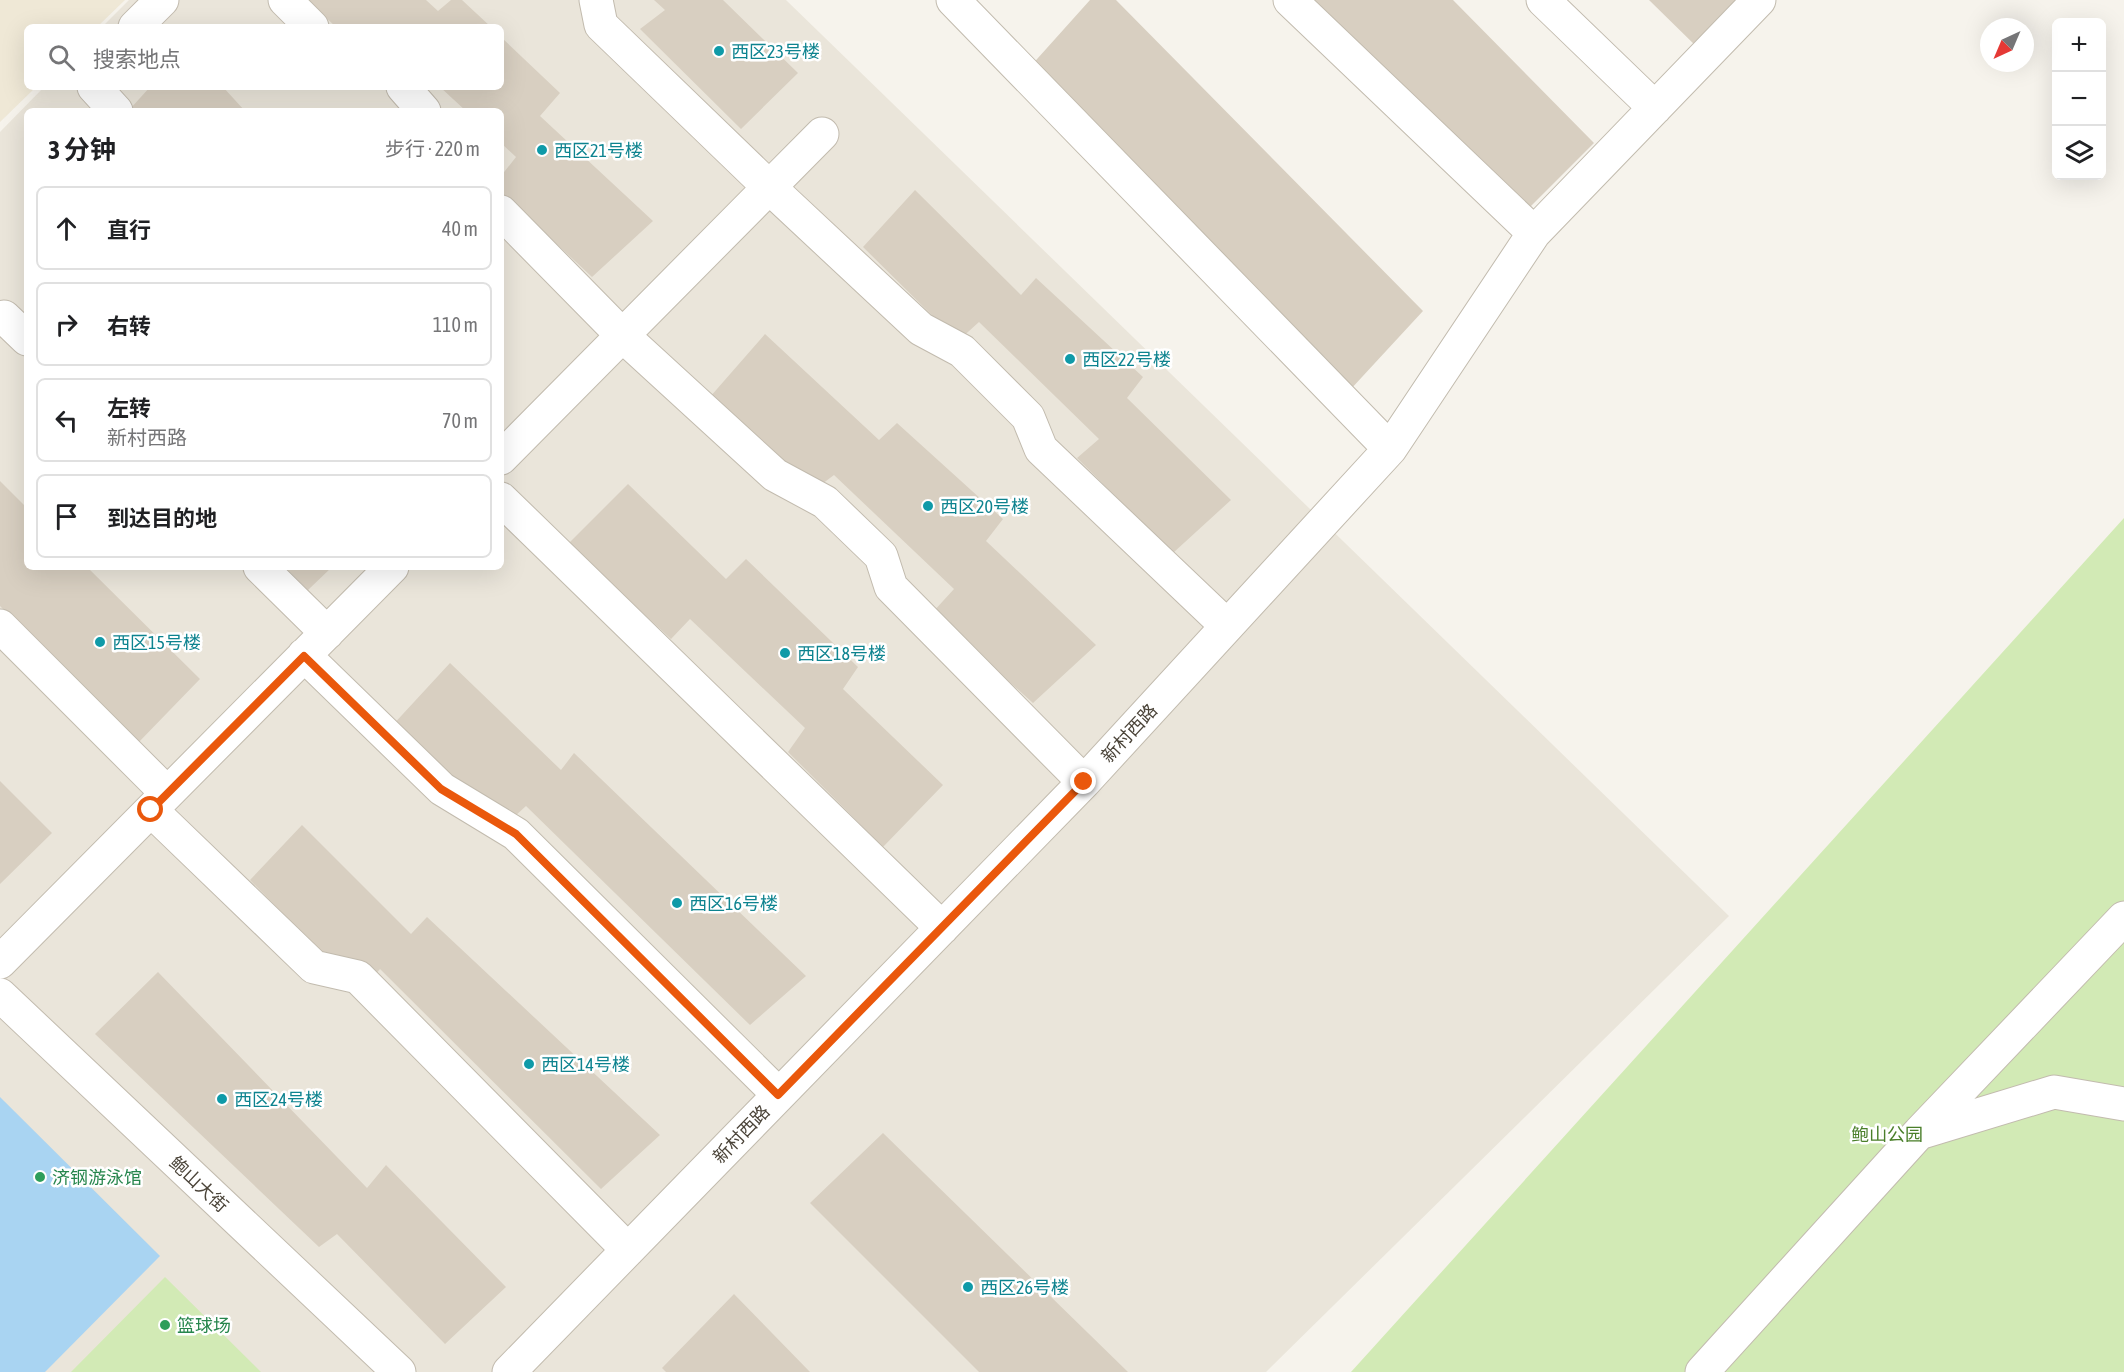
<!DOCTYPE html>
<html lang="zh">
<head>
<meta charset="utf-8">
<style>
	body { margin:0; font-family:"Asap Condensed","Noto Sans SC",sans-serif; background:#f2f2f2; color:#202124 }
	.controls { position:absolute; right:18px; top:18px; display:grid; overflow:hidden; border-radius:9px; box-shadow:0 6px 24px #0002 }
	.controls button { width:54px; height:54px; display:grid; place-items:center; padding:0; border:0; border-bottom:2px solid #e0e0e0; background:#fff; color:#202124; font:30px sans-serif }
	.compass { position:absolute; left:1980px; top:18px; width:54px; height:54px; border-radius:50%; background:#fff; box-shadow:0 6px 24px #0002; rotate:224deg }
	.stop { position:absolute; width:18px; height:18px; margin:-14px; border:4px solid #ea580c; border-radius:50%; background:#fff }
	.stop.end { background:#ea580c; border-color:#fff; box-shadow:0 2px 6px #0008 }
	.list { margin:0; padding:0; list-style:none }
	h2 { display:flex; justify-content:space-between; align-items:center; height:78px; margin:0; padding:0 24px; font-size:26px }
	h2 small { font-size:20px; font-weight:400; color:#757577 }
	.list li { display:grid; grid-template-columns:39px 1fr auto; gap:18px; align-items:center; box-sizing:border-box; height:84px; margin:0 12px 12px; padding:0 12px; border:2px solid #e0e0e0; border-radius:9px }
	.list b { display:block; font-size:22px; white-space:nowrap }
	.list p { margin:0; font-size:20px; white-space:nowrap; color:#757577 }
	.list em { font-size:20px; font-style:normal; color:#757577 }
	.icon { flex:none; width:33px; height:33px; fill:none; stroke:currentColor; stroke-width:2; stroke-linecap:round; stroke-linejoin:round }
	.map { position:relative; flex:none; width:2124px; height:1372px; overflow:hidden }
	.search { position:absolute; background:#fff; box-shadow:0 6px 24px #0002; left:24px; top:24px; width:480px; height:66px; display:flex; align-items:center; gap:15px; box-sizing:border-box; padding:0 21px; border-radius:9px; color:#757577; font-size:22px }
	.panel { position:absolute; background:#fff; box-shadow:0 6px 24px #0002; left:24px; top:108px; width:480px; height:462px; border-radius:9px }
	.map>svg:first-child { display:block }
</style>
</head>
<body>
<div class="map">
<svg width="2124" height="1372" viewBox="0 0 2124 1372">
	<rect width="100%" height="100%" fill="#f6f3ec"/>
	<path fill="#eae5da" fill-rule="evenodd" d="M129,0H786L1729,916L1266,1372H0V132L44,87H501V27H102ZM27,111H501V567H27Z"/>
	<path fill="#efe8d6" d="M0,0H125L97,27H27V87H36L0,122Z"/>
	<path fill="#d2eab5" d="M2124,518V1372H1351Z
		M165,1277L261,1372H71Z"/>
	<path fill="#a9d4f2" d="M0,1097L160,1256L45,1372H0Z"/>
	<path fill="#d8cfc1" d="M307,0H426L438,11L451,0H462L491,27H336Z
		M654,0H723L798,73L741,129L640,29L665,10Z
		M1090,0H1116L1423,311L1350,390L1029,68Z
		M1302,0H1453L1594,143L1518,219Z
		M1649,0H1746L1700,50Z
		M501,37L560,93L540,116L653,221L592,277L501,192V176L516,157L501,143V111H466L440,87H501Z
		M150,87H223L245,111H132L130,109Z
		M915,190L1021,295L1036,278L1143,377L1127,398L1231,500L1173,553L1077,458L1099,439L979,322L958,341L863,247Z
		M765,334L879,440L897,423L1003,519L986,541L1096,645L1033,703L932,613L954,589L834,475L810,493L710,397Z
		M0,481L27,508V567H87L200,679L137,744L0,606Z
		M628,484L726,579L746,559L858,667L843,689L943,785L883,847L788,752L805,728L690,619L671,639L568,544Z
		M285,567H332L308,590Z
		M450,663L561,770L574,753L806,976L750,1025L526,806L501,829L390,728Z
		M0,781L52,833L0,884Z
		M302,825L411,934L427,917L660,1135L601,1189L380,969L360,993L250,880Z
		M158,972L367,1188L386,1165L506,1287L445,1344L337,1234L319,1247L95,1034Z
		M883,1133L1128,1372H979L810,1203Z
		M734,1294L810,1372H666L662,1368Z"/>
	<g fill="none" stroke-linecap="round" stroke-linejoin="round">
		<defs>
			<path id="minor" d="M285,0L312,27
				M596,0L601,25L769,187L921,329L962,351L1028,417L1041,449L1227,626
				M953,0L1390,449
				M1290,0L1534,233
				M1543,0L1655,108
				M135,27L162,0
				M94,87L116,111
				M403,87L424,111
				M501,212L622,335L775,475L825,502L881,556L891,587L1084,782
				M4,317L27,339
				M501,458L822,134
				M501,499L942,928
				M260,567L327,633
				M0,626L167,793
				M304,655L442,789L516,834L779,1095
				M151,810L314,967L358,977L628,1250
				M0,962L392,567
				M0,995L399,1372
				M1920,1132L2124,918
				M509,1372L1084,782L1390,449L1534,233L1759,0
				M1702,1372L1919,1133L2054,1092L2124,1104"/>
		</defs>
		<use href="#minor" stroke="#c2bbae" stroke-width="35"/>
		<use href="#minor" stroke="#fff" stroke-width="33"/>
	</g>
	<g fill="none" stroke-linecap="round" stroke-linejoin="round">
		<path stroke="#ea580c" stroke-width="8" d="M151,810L304,656L441,789L516,834L778,1095L1084,782"/>
	</g>
	<g fill="#0f9aa8" stroke="#fff" stroke-width="2">
		<circle cx="719" cy="51" r="6"/>
		<circle cx="542" cy="150" r="6"/>
		<circle cx="1070" cy="359" r="6"/>
		<circle cx="928" cy="506" r="6"/>
		<circle cx="100" cy="642" r="6"/>
		<circle cx="785" cy="653" r="6"/>
		<circle cx="677" cy="903" r="6"/>
		<circle cx="529" cy="1064" r="6"/>
		<circle cx="222" cy="1099" r="6"/>
		<circle cx="968" cy="1287" r="6"/>
	</g>
	<g fill="#2e9e5b" stroke="#fff" stroke-width="2">
		<circle cx="40" cy="1177" r="6"/>
		<circle cx="165" cy="1325" r="6"/>
	</g>
	<g text-anchor="middle" dominant-baseline="central" stroke-width="5" stroke-linejoin="round" paint-order="stroke">
		<g font-size="18" fill="#0d838f" stroke="#fff" text-anchor="start">
			<text x="731" y="51">西区23号楼</text>
			<text x="554" y="150">西区21号楼</text>
			<text x="1082" y="359">西区22号楼</text>
			<text x="940" y="506">西区20号楼</text>
			<text x="112" y="642">西区15号楼</text>
			<text x="797" y="653">西区18号楼</text>
			<text x="689" y="903">西区16号楼</text>
			<text x="541" y="1064">西区14号楼</text>
			<text x="234" y="1099">西区24号楼</text>
			<text x="980" y="1287">西区26号楼</text>
		</g>
		<g font-size="18" fill="#4b4439" stroke="#fff">
			<text transform="translate(1129 733) rotate(-47)">新村西路</text>
			<text transform="translate(741 1134) rotate(-46)">新村西路</text>
			<text transform="translate(199 1184) rotate(43)">鲍山大街</text>
		</g>
		<g font-size="18" fill="#4a7f2a" stroke="#fff">
			<text x="1887" y="1134">鲍山公园</text>
		</g>
		<g font-size="18" fill="#27864d" stroke="#fff" text-anchor="start">
			<text x="52" y="1177">济钢游泳馆</text>
			<text x="177" y="1325">篮球场</text>
		</g>
	</g>
</svg>
<div class="controls">
<button>+</button>
<button>−</button>
<button><svg class="icon" aria-label="layers" viewBox="0 0 24 24"><path d="M12 4l9 5-9 5-9-5zM3 14l9 5 9-5"/></svg></button>
</div>
<svg class="compass" viewBox="-18 -18 36 36"><path d="M0-13l5 13h-10z" fill="#e53935"/><path d="M0 13l5-13h-10z" fill="#757577"/></svg>
<div class="stop" style="left:151px;top:810px"></div>
<div class="stop end" style="left:1084px;top:782px"></div>
<div class="search"><svg class="icon" aria-label="search" viewBox="0 0 24 24"><circle cx="10" cy="10" r="6"/><path d="M15 15l6 6"/></svg>搜索地点</div>
<section class="panel">
<h2>3 分钟<small>步行 · 220 m</small></h2>
<ul class="list">
<li><svg class="icon" aria-label="ahead" viewBox="0 0 24 24"><path d="M12 20V5M6 11l6-6 6 6"/></svg><div><b>直行</b></div><em>40 m</em></li>
<li><svg class="icon" aria-label="right" viewBox="0 0 24 24"><path d="M7 20v-9h11M14 6l5 5-5 5"/></svg><div><b>右转</b></div><em>110 m</em></li>
<li><svg class="icon" aria-label="left" viewBox="0 0 24 24"><path d="M17 20v-9H6M10 6l-5 5 5 5"/></svg><div><b>左转</b><p>新村西路</p></div><em>70 m</em></li>
<li><svg class="icon" aria-label="arrive" viewBox="0 0 24 24"><path d="M6 21V4h12l-3 4 3 4H6"/></svg><div><b>到达目的地</b></div></li>
</ul>
</section>
</div>
</body>
</html>
